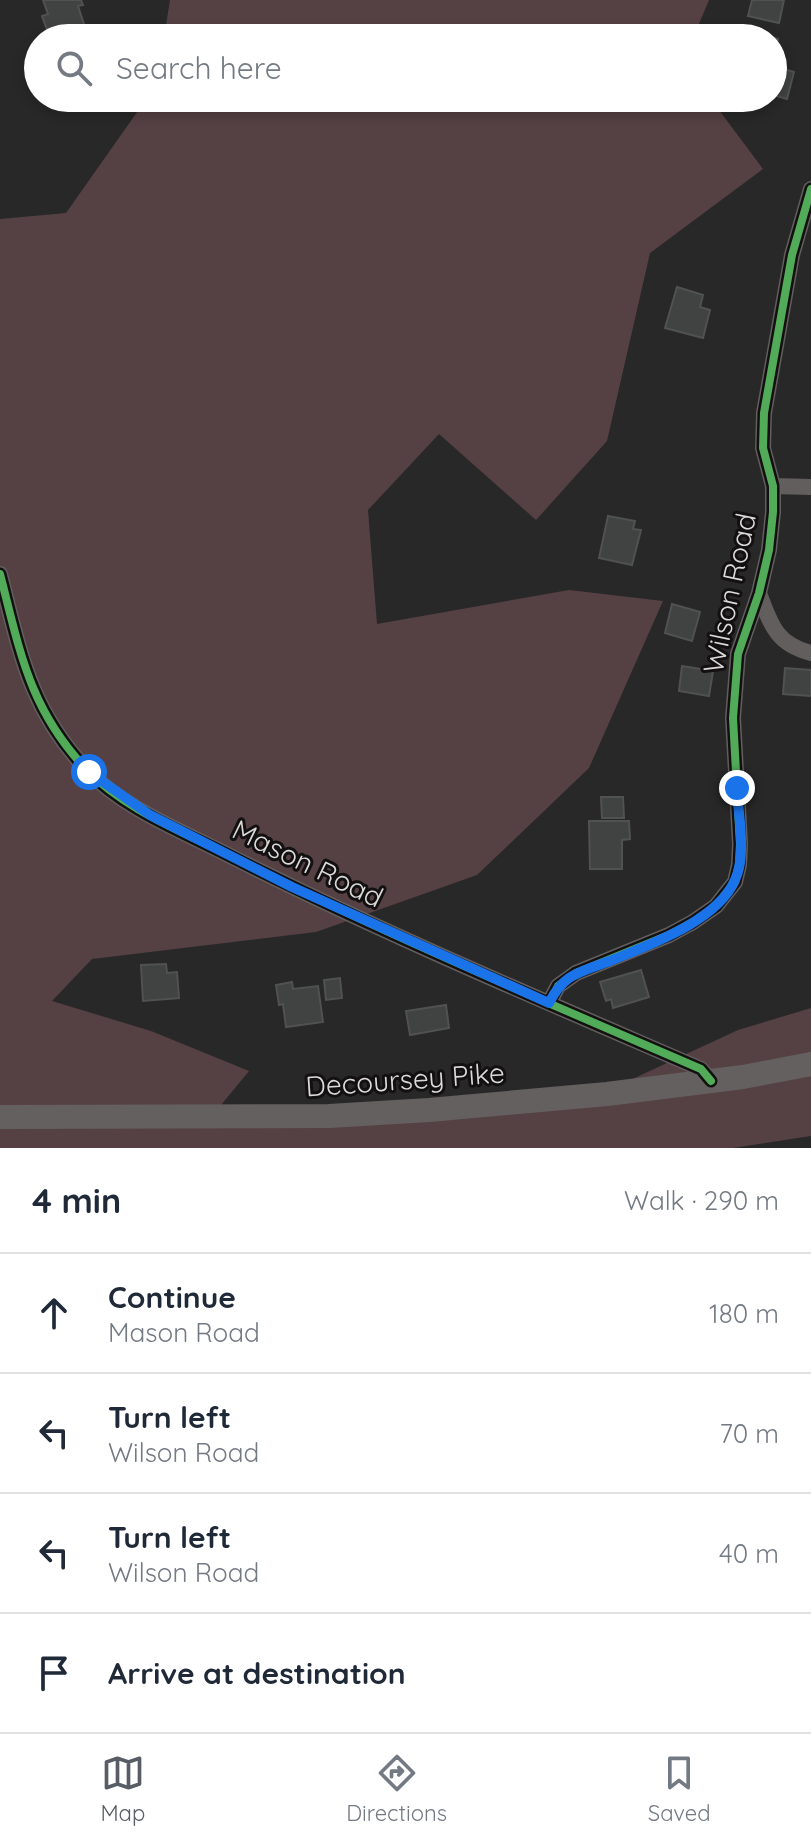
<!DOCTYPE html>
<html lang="en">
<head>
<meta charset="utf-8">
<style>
	body { margin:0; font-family:Quicksand,sans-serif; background:#f2f2f3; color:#1f2937 }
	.stop { position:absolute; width:24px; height:24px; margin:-18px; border:6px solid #1a73e8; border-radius:50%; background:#fff }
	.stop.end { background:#1a73e8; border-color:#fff; box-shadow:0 2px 8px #0008 }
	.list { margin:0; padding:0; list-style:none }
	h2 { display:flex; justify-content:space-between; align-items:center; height:104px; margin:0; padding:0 32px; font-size:34px }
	h2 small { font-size:26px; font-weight:400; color:#747a83 }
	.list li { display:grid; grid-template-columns:52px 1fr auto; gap:24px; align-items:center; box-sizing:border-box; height:120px; padding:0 32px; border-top:2px solid #e0e1e3 }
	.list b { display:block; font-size:30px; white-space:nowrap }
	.list p { margin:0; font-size:26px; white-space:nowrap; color:#747a83 }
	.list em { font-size:26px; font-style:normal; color:#747a83 }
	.icon { flex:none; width:44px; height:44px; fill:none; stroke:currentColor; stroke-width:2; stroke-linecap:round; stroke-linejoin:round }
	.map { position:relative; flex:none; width:811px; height:1148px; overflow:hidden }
	.search { position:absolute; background:#fff; box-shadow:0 4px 12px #0003; left:24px; right:24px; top:24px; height:88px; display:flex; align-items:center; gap:20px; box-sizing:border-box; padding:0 28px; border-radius:44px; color:#747a83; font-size:30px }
	.sheet { height:584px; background:#fff }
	nav { display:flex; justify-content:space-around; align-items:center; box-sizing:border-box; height:112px; border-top:2px solid #e0e1e3; background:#fff; font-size:22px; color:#747a83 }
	nav a { display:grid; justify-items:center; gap:4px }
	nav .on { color:#585c64 }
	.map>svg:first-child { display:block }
</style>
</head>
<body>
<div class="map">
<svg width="811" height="1148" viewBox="0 0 811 1148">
	<rect width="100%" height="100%" fill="#292828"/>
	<path fill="#554143" d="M170,0H709L693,38H164Z
		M147,98H710L763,169L650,253L607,441L536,520L439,434L368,510L377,624L569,590L663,601L589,768L477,875L316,932L92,959L52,1001L151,1031L249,1071L212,1116L598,1095L738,1030L811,1008V1136L733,1148H0V219L66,213Z"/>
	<path fill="#414242" stroke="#505151" stroke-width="2" d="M43,0H81L83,5L78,6L87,33L72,38H50L42,16L48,14Z
		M752,0H784L779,23L748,16Z
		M756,33L778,39L773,58V38H755Z
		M773,66L794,72L787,99L773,95Z
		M677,287L703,295L700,307L710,310L703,338L665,328Z
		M608,516L635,521L633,529L641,530L632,565L599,558Z
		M672,604L700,612L692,641L665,633Z
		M682,666L713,671L709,696L679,691Z
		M785,668L811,670V696L783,694Z
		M601,797H623L624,818H602Z
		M589,821H629L630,839L622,840V869H590Z
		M166,964L167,973L177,972L179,998L143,1001L141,965Z
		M641,970L649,997L613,1008L611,999L606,1001L600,982Z
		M340,978L342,998L326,1000L324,980Z
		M292,982L293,989L318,986L323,1022L286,1027L283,1004L279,1005L276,985Z
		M446,1005L449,1028L410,1035L406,1011Z"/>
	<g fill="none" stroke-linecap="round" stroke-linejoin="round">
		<path stroke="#635e5e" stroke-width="16" d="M773,486L811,487
			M0,574C20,651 29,709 87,770C125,810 184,832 232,857C385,934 544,1001 701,1069L711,1081
			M759,593C771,625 776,644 811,653
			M549,1003L558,986L576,973L669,935L693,922L716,906L735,882L739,865L740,844L733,718L738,654L759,593L769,550L773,512V486L763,448L764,413L792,255L811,189"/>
		<path stroke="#656060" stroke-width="24" d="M0,1117L329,1116L429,1110L607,1094L743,1077L811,1064"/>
		<defs>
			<path id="cycleway" d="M0,574C20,651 29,709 87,770C125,810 184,832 232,857C385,934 544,1001 701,1069L711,1081
				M549,1003L558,986L576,973L669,935L693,922L716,906L735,882L739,865L740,844L733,718L738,654L759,593L769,550L773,512V486L763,448L764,413L792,255L811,189"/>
		</defs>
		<use href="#cycleway" stroke="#121010" stroke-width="13"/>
		<use href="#cycleway" stroke="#51ab58" stroke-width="8"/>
	</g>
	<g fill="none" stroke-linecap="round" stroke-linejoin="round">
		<path stroke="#1a73e8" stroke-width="10" d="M89,772L150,815L292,887L549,1003C564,974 578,973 607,962C646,946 717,922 735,880C747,854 738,816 737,788"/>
	</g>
	<g text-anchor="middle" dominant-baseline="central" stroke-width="6" stroke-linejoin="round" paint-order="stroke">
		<g font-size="28" fill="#dbd9d9" stroke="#121010">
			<text transform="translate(729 593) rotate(-78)">Wilson Road</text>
			<text transform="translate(308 863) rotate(26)">Mason Road</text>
			<text transform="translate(405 1079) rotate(-4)">Decoursey Pike</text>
		</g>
	</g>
</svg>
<div class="stop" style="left:89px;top:772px"></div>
<div class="stop end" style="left:737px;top:788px"></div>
<div class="search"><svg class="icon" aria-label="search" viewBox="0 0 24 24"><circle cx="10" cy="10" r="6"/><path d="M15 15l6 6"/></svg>Search here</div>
</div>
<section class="sheet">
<h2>4 min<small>Walk · 290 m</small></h2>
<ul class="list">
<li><svg class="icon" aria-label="ahead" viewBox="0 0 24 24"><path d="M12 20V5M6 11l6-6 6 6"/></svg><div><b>Continue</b><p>Mason Road</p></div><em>180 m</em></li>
<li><svg class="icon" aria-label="left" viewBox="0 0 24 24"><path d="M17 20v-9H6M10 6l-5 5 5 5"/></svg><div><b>Turn left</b><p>Wilson Road</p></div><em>70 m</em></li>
<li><svg class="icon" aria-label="left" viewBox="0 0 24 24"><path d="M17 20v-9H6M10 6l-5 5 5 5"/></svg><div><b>Turn left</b><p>Wilson Road</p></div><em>40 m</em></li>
<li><svg class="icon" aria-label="arrive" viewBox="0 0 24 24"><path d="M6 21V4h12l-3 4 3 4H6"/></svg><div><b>Arrive at destination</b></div></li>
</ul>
</section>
<nav>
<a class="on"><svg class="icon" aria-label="map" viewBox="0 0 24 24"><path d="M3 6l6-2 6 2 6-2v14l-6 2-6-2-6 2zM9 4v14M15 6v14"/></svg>Map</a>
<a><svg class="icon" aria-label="directions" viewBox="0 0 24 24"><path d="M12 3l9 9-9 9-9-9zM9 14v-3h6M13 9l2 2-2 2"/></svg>Directions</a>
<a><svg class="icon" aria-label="saved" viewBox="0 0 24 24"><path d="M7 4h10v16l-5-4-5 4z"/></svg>Saved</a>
</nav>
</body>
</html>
